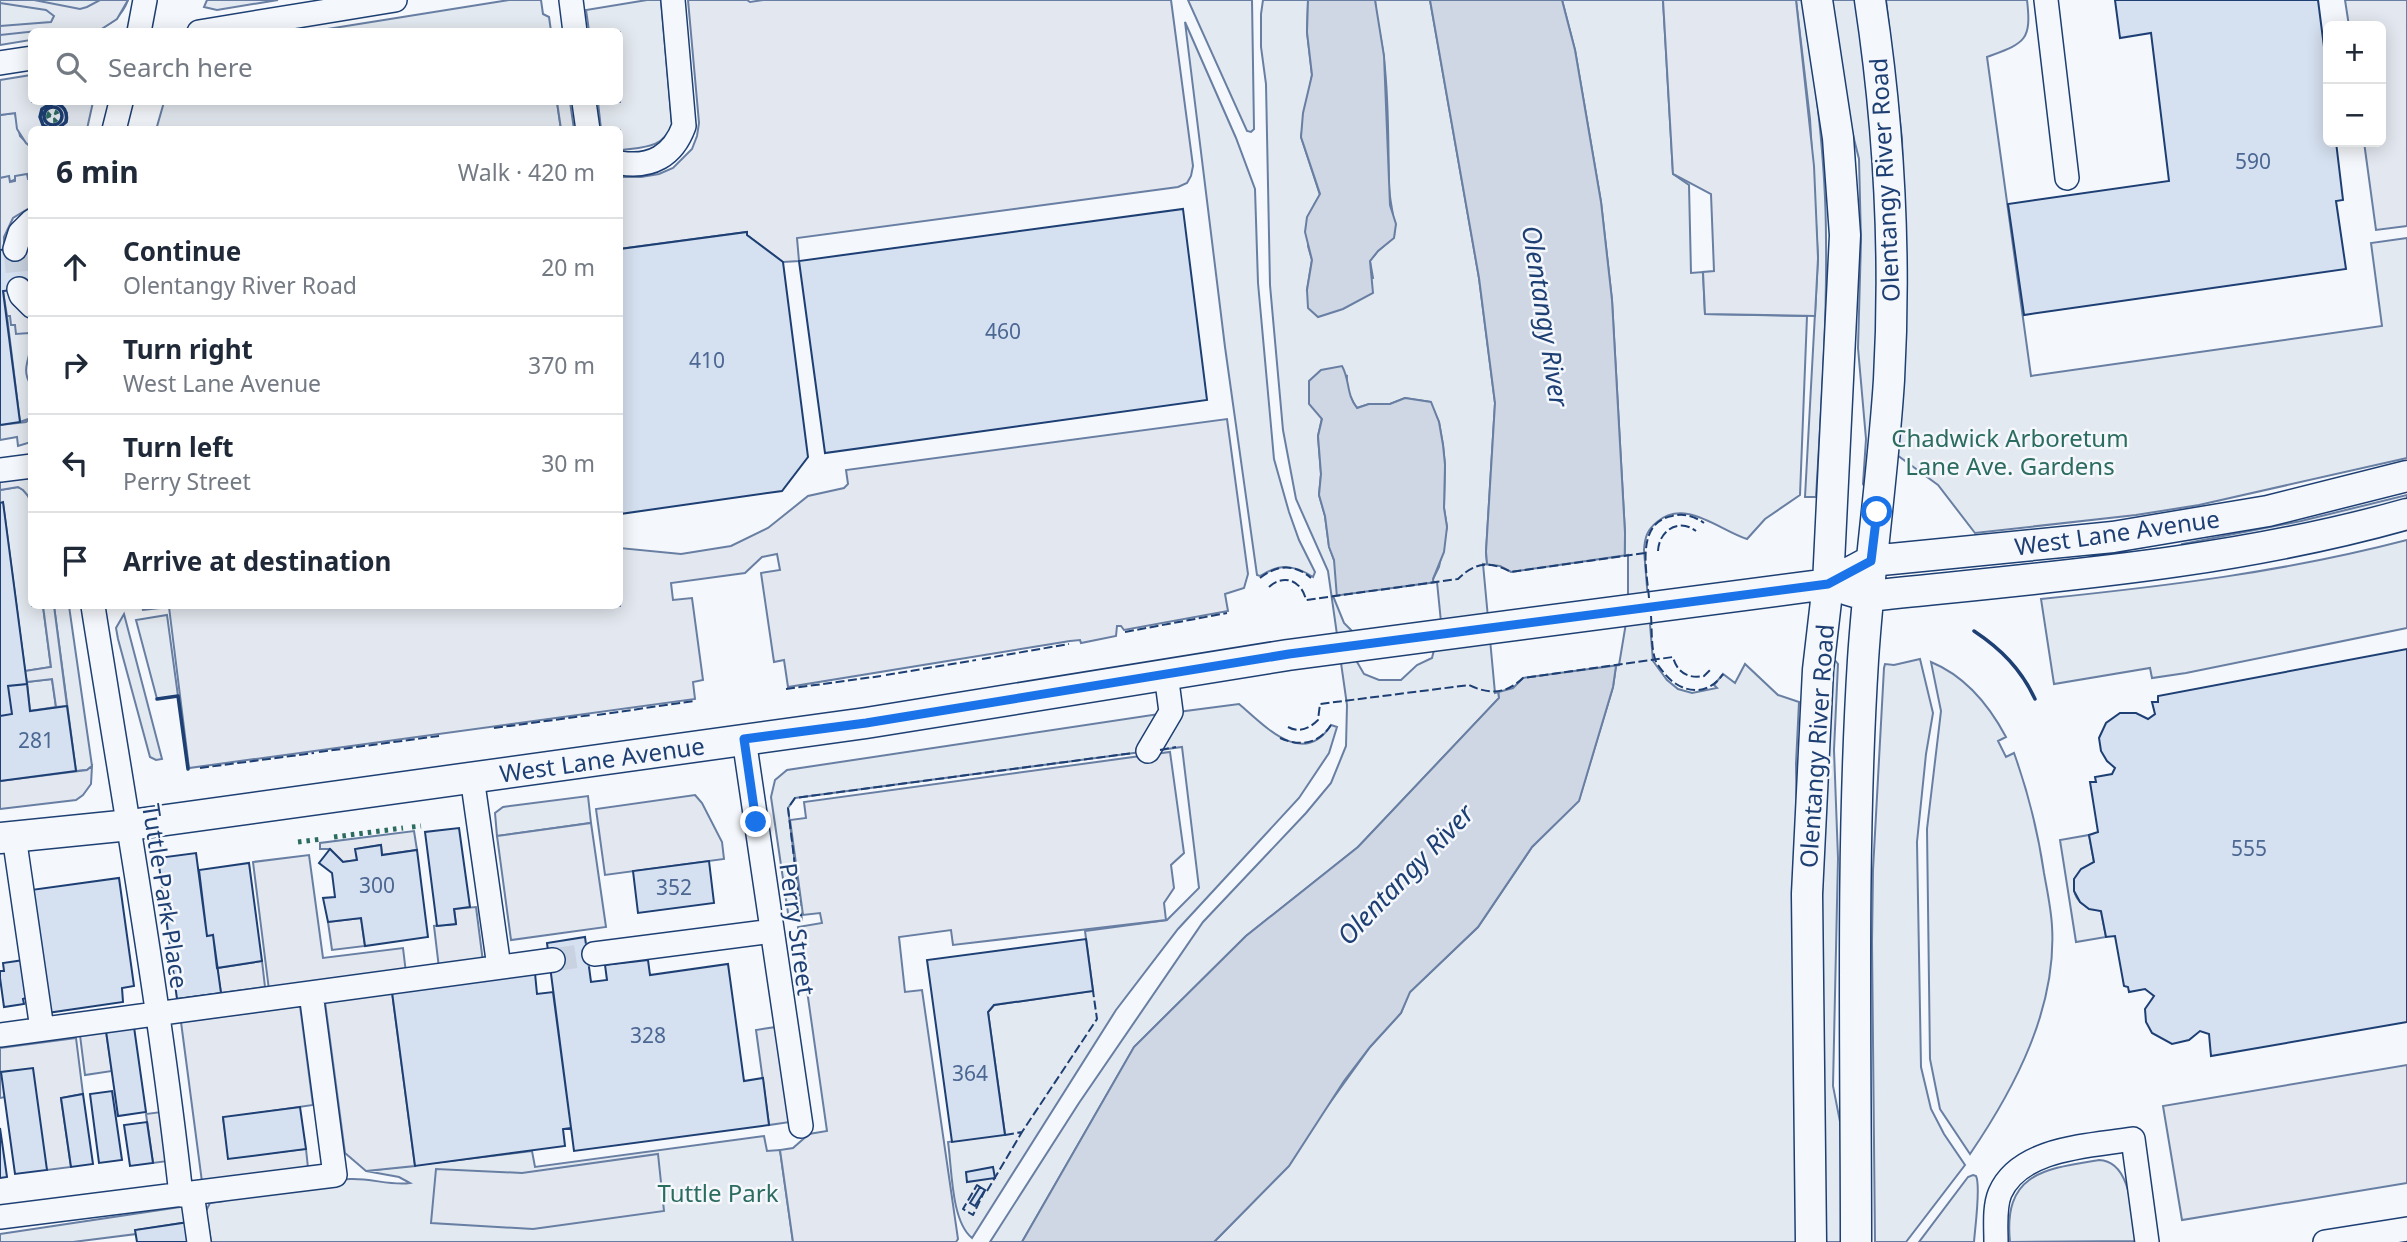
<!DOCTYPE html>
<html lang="en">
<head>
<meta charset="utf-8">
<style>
	body { margin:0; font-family:"Noto Sans",sans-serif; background:#f2f2f3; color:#1f2937 }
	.controls { position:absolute; right:21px; top:21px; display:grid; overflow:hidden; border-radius:10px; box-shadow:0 4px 18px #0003 }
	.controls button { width:63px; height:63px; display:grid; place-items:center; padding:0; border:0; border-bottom:2px solid #e0e1e3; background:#fff; color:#1f2937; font:35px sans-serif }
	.stop { position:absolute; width:21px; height:21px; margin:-16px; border:5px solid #1a73e8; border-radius:50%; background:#fff }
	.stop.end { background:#1a73e8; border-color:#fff; box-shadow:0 2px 7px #0008 }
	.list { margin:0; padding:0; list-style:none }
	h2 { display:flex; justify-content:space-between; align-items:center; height:91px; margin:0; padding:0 28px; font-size:30px }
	h2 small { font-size:23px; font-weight:400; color:#747a83 }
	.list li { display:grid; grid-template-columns:46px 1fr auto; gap:21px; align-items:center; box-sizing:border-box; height:98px; padding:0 28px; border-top:2px solid #e0e1e3 }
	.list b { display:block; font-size:26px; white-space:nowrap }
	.list p { margin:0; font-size:23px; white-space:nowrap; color:#747a83 }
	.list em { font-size:23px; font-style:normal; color:#747a83 }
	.icon { flex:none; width:38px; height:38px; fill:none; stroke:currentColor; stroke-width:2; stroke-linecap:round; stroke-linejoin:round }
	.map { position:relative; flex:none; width:2407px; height:1242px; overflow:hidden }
	.search { position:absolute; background:#fff; box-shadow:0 4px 18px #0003; left:28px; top:28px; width:595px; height:77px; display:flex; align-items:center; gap:18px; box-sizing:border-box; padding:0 24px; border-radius:10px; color:#747a83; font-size:26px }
	.panel { position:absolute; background:#fff; box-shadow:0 4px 18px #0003; left:28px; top:126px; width:595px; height:483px; border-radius:10px }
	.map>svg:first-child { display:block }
</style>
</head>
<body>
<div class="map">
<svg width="2407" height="1242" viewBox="0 0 2407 1242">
	<rect width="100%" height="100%" fill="#f4f7fb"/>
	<path fill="#e3e9f0" stroke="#687fa3" stroke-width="2" fill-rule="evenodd" d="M0,0H128C113,41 67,32 32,32L31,40L0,45Z
		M207,0H278L217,10L204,7Z
		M509,0H541L543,14L549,17L551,31H315Z
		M647,0H661L672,124C664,148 644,147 622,150L620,149V130L601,129L598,102H620V32L589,31L586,10Z
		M1188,0H1252L1254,129L1251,132L1247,131Z
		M1263,0H1308L1307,32L1312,75L1301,137L1320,195L1314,205L1308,246L1312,260L1307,290L1373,278L1370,261L1378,251L1394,237C1396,219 1389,202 1389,184C1388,142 1389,101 1384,59C1382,39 1376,20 1375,0H1430L1479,278L1495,403L1486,552L1499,698L1358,847L1246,936L1134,1047L1022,1242H990L1079,1103L1203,922L1306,813L1331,783L1346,746L1347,705L1328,571L1296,499L1283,430L1270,285L1266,84L1261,47V14ZM1347,375C1346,388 1349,397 1357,408L1369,404H1390L1405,398L1430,402L1439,422L1443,445L1445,465L1444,508L1447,527L1439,567L1433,579L1436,610L1334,560L1329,546L1325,516L1319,495L1321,474L1318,436L1322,418Z
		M1562,0H1663L1673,174L1689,185L1691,273L1703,272L1705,314L1807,316L1800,495L1765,519L1747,539C1719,530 1685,498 1657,522C1647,530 1645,537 1644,550L1653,661L1667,680L1678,689L1692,693L1717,688L1714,685L1723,674L1735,683L1745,664L1778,695L1799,702L1796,764L1802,1242H1214L1255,1200L1319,1118L1370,1047L1401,1013L1409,993L1478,927L1532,847L1579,800L1613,687L1624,610L1625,533L1612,300L1601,202L1575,50Z
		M1796,0H1804C1815,80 1826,160 1826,240C1827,326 1821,412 1816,497H1805L1818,258L1810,119Z
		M1832,0H1857C1867,81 1877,162 1879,244C1881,325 1873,407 1865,488L1863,484L1866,439L1858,348L1861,241L1859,159L1845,103Z
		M1886,0H2027C2032,42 2024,43 1987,57L2031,376L2382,326L2371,243L2407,238V458L2199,505L2136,515L1975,533L1938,485L1897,455L1904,214L1902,139Z
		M1185,22L1236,138L1255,189L1258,283L1274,459L1289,512L1299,540L1315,572L1313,577C1293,564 1279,564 1260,576L1257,575L1225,347Z
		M164,102H557L561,130H156Z
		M40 116a13 13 0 1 1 26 0a13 13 0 1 1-26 0Z
		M15,113L20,136L31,147V179H27V175L9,182L8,177L0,178V115Z
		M7,316H10L15,324L29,333L30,342H31C31,358 20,369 31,385V418L20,422Z
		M18,487C22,489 24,489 27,494C37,509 32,584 32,606H43L51,667L25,671L3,503H0V490Z
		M2407,495V504L2182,549V544L2301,521Z
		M2407,540V628L2186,673L2152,678L2150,668L2054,684L2041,599C2167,586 2284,572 2407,540Z
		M54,606H69L92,766L87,770L76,771Z
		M124,614L162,759L156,760L150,757L118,639L116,628Z
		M167,615L178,696L157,699L136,620Z
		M1834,659L1838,664L1834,750L1838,858L1833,1086L1844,1142V1242H1822L1817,1045L1830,664Z
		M1920,659L1933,713L1926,754L1917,842L1921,1067L1931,1109L1944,1134L1965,1165L1906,1242H1875L1872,942L1873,870L1884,668L1885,664L1894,665Z
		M1931,662C1965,676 1989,705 2006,737L1998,741L2006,757L2014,753C2028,792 2038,832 2044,873C2047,890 2051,908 2052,926C2057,1008 2015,1088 1970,1154L1940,1109L1930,1059L1927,829L1941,711Z
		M52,679L56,707L30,711L27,682Z
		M1239,704C1264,725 1303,769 1331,725L1337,727L1329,753L1299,798L1178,929L1116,1010L972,1238C951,1221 952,1169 948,1142L1005,1134L988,1012L994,1005L1093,991L1085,931L1167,920L1199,888L1182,747L1160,750L1178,712Z
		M1159,714L1141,752L795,798L788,808L802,920L796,921L788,913L771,797L775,780L787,770Z
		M588,796L591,823L497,836L495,813L503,807Z
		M2089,835L2094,862C2066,878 2067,905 2101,911L2106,937L2076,942L2060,840Z
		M764,1136L767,1151L780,1150L793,1242H211L206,1211L210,1203L225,1201L224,1193C266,1189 308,1181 350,1179C371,1178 391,1186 410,1183L399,1177L366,1171L532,1151L535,1167Z
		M2099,1160C2132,1161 2132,1216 2136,1241L2010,1242C2003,1173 2044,1169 2099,1160Z
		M1973,1175L1976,1176C1981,1186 1975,1228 1974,1242H1919L1968,1177Z
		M187,1206L189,1222L136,1230V1234L73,1242H0V1234Z"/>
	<path fill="#e3e8f0" stroke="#687fa3" stroke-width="2" d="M0,0H34L80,9L87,7L100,0H128L117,19L100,30L64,32L56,29L0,35V26L51,22L54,16L46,10L0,3Z
		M688,0H747L750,2L763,0H1171L1193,166L1191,176L1187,183L1178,187L797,238L799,261L783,262L747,235L746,232L620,249V177H641L659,174L673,168L692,149L697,136L699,123Z
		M1663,0H1796L1814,166L1818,258L1815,316L1705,314L1703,272L1714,271L1711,194L1673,174Z
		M2345,0H2407V226L2376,230L2364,142H2381V26H2349Z
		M31,75L32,102H93L87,129H56L66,122L67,113L58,103H49L42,109L40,117L43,125L52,129L32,130L31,147L26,143L17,129L15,113L0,115V80Z
		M557,102H570L574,129H561Z
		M27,174L28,179H32L31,207L13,218L4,237V250H0V178L9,176L10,182L15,181V176Z
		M8,290L13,304L31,320V342H30L29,333L16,334L15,325H11L10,316H7L3,291Z
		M31,418V442L18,446L17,437L0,440V425L26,422Z
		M1227,419L1248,574L1244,588L1225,594L1228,611L1124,630L1121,626H1117L1116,636L1081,643L1080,640L1070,641L788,687L784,660L774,662L761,573L780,570L777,554L762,557L745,573L671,583L673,600L692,598L703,680L693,682L695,699L189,768L169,607L143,610L142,606H620V548L681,554L731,546L768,528L808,496L844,488L848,484L846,470Z
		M25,478L31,479V517L29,497L23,490L18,487L0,490V481Z
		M43,606H54L67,706L56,707L52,679L27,682L25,671L51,667Z
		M1170,752L1184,853L1171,865L1174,888L1164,903L1166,920L953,945L951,930L899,937L905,992L922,990L958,1239L956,1242H793L780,1150L793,1148L809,1134L827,1131L798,927L822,923L820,913L803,915L790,820L806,818L804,802Z
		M92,766L91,784L83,795L76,800L0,809V781L87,770Z
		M695,795L702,803L722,842L724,859L605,875L596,809Z
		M591,823L606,927L511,940L497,836Z
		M414,831L417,850L382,855L381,845L356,849L357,860L343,862L330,849H320V843Z
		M309,855L323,958L403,948L406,973L269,990L253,862Z
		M476,907L483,962L439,968L434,926L456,924L454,909Z
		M361,918L365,946L332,950L328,922Z
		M262,961L265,987L221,993L217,968Z
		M392,992L415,1166L366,1171L345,1153L325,1002Z
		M300,1006L313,1105L223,1118L229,1158L306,1149L308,1168L202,1182L181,1022Z
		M776,1027L790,1122L769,1125L756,1030Z
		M106,1031L112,1071L85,1075L80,1035Z
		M76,1038L83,1094L61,1098L71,1167L47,1170L5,1097L0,1098V1048Z
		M2407,1065V1183L2182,1220L2163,1106Z
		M161,1112L168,1161L153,1163L146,1114Z
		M658,1154L664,1211L533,1229L431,1223L436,1169L522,1173Z"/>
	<path fill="#cfd7e4" stroke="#687fa3" stroke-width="2" d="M1308,0H1375L1384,56L1390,205L1396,224L1394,238L1378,251L1370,261L1373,293L1343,309L1318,317L1308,308L1307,290L1312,260L1305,232L1307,217L1320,194L1301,137L1303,113L1312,75L1307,32Z
		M1430,0H1562L1575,50L1601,202L1612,300L1625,533L1624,610L1613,687L1579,801L1532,847L1478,927L1410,992L1401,1013L1370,1047L1344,1081L1289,1166L1214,1242H1022L1134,1047L1246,936L1358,847L1499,698L1486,552L1495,403L1479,278Z
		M1342,366C1350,380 1346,394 1357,408L1369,404H1390L1405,398L1431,402L1439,422L1443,445L1445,465L1444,508L1447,527L1444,552L1433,579L1436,610L1358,632L1337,598L1334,560L1329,547L1325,516L1319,495L1321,474L1318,436L1322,419L1309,404V381L1321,370Z"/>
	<path fill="#f4f7fb" stroke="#687fa3" stroke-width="2" d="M1628,555V611L1619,665L1523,678L1513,688L1495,693L1483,564L1500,566L1511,572Z
		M1437,582L1441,622L1432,658L1417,665L1401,680H1379L1364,674L1357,662L1354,633L1344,623L1333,596Z"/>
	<path fill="#d5e0f0" stroke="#1d3f73" stroke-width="2" d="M2115,0H2318L2328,78V142H2336L2343,200L2336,201L2346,269L2024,315L2008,204L2169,181L2151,33L2120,38Z
		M1183,209L1207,400L825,453L799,261Z
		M747,232V235L783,262L808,457L782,491L620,514V249Z
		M32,246V287L3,291L20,422L0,425V250Z
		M3,502L27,684L8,686L12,714L0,716V503Z
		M2407,649V1022L2211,1056L2209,1034L2200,1031L2189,1040L2172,1044L2152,1033L2146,1022L2145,1009L2154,996L2145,989L2129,992L2128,987L2124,986L2115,936L2106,937L2101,911L2089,909L2080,902L2074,891V879L2081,869L2094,862L2089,835L2098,832L2090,782H2096L2095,777L2112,774L2115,768L2107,761L2101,751L2099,738L2106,723L2120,713H2136L2148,719L2155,714L2152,702H2158V696Z
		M27,684L30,711L67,706L76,771L0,781V716L12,714L8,686Z
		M459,828L470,907L454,909L456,924L437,926L425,832Z
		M381,845L382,855L417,850L428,937L365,946L361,918L328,922L323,898L335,897L332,873L319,863L330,849L343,862L357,860L355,849Z
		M196,853L207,936L213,935L221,993L177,999L158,858Z
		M709,861L714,903L638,913L633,871Z
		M249,863L262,961L217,968L213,935L207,936L199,870Z
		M119,878L134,986L122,988L123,1002L47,1013L31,890Z
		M585,937L591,982L607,980L605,965L648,960L650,975L728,964L744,1081L763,1078L769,1125L574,1151L547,943Z
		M1086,939L1093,991L994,1005L988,1012L1005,1135L952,1142L927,960Z
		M24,960L29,997L23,999L24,1004L4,1007L0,978V971H4L3,963Z
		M535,973L537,994L553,992L571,1128L563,1129L565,1146L415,1166L392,992Z
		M134,1027L146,1112L118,1116L106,1031Z
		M33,1068L47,1170L15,1174L1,1072Z
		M112,1091L122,1160L99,1163L90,1094Z
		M83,1094L93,1164L71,1167L61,1098Z
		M300,1107L306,1149L228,1159L223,1117Z
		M147,1122L153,1163L130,1166L124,1125Z
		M0,1128L7,1177L0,1178Z
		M993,1167L995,1178L967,1182L966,1172Z
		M980,1187L985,1190L975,1206L970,1203Z
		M189,1222L192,1242H137L135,1230Z"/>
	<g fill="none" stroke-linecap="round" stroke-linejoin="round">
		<path stroke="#c9d2e0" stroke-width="23" stroke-dasharray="23 11" stroke-linecap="butt" d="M15,249L19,289
			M553,960L594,954"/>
		<defs>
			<path id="minor" d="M571,0L575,32
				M2046,0L2067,178
				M139,32L145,0
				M199,32L395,0
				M0,63L32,58
				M584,102L588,130
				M114,130L121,102
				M620,163C651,168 673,156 684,126L673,0
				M15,249L20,233L32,221
				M19,289L21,295L32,306
				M0,470L32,466
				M93,606C124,802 159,997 181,1195
				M744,739L801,1126
				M1148,751L1171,712L1166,674
				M472,777L499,967
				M14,836L42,1029
				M594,954L772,931
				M0,1035L553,960
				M192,1193L199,1242
				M0,1217L335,1175L311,993
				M1996,1242C1996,1227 1994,1207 2000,1193C2020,1147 2091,1146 2133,1139L2147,1242
				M2325,1242L2407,1229"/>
			<path id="major" d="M1848,590L1868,596C2048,577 2231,564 2407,514
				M0,838L130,825L866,723L1288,655L1828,584L1871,561L2113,537L2268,511L2407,476
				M1811,1242L1807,894L1818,670L1828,584L1845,235L1838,138L1817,0
				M1856,1242C1856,1048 1851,854 1863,660C1869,567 1883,474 1889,380C1896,253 1889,126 1870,0"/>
		</defs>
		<use href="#minor" stroke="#1d3f73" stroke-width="26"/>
		<use href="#major" stroke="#1d3f73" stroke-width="33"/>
		<use href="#minor" stroke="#f4f7fb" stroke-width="23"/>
		<use href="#major" stroke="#f4f7fb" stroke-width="30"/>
		<path stroke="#2c6c60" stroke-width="5" stroke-dasharray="3.5 5" stroke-linecap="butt" d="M48.5 116a4.5 4.5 0 1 1 9 0a4.5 4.5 0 1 1-9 0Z
			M412,827L421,826
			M334,837L403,828
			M298,842L322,839"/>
		<path stroke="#1d3f73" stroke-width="2" stroke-dasharray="9 3.5" stroke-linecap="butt" d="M1658,551C1659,530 1679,518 1696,531
			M1260,578C1277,565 1294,563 1311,578
			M1269,587C1284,573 1302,581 1306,600L1458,579C1475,562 1490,561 1511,572L1645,553
			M1649,598C1647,572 1635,523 1672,516C1684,513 1694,516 1704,523
			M1651,616C1652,629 1651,646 1655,659C1657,665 1661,669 1664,673C1680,693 1707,698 1723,674
			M1125,632L1227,613
			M982,659L1069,644
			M886,675L976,660
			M786,689L881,676
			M597,715L694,701
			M1288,727C1299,733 1309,729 1318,720L1320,704L1469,685C1490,695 1506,694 1523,678L1673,657C1677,673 1689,679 1704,676L1712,668
			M494,728L591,715
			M1280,738C1300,747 1319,744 1331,725
			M1160,750L1176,747
			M319,752L439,736
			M200,768L314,753
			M801,916L788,808L795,798L1133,753
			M1005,1135L1022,1132L1097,1019L1093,991
			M980,1187L977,1185L963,1209L973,1215L985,1190
			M987,1191L1022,1132"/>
		<path stroke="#1d3f73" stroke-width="3.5" d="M44 116a9 9 0 1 1 18 0a9 9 0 1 1-18 0Z
			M52,130L43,125L40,117L42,109L53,103C64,104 68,112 66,122L56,130
			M1974,631C2001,649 2021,669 2035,699
			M157,699L178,696L188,769"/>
	</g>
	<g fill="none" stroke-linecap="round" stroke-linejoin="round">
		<path stroke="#1a73e8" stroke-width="9" d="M756,822L744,739L866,723L1289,654L1828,584L1871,561L1877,512"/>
	</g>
	<g text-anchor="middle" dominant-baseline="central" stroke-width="5" stroke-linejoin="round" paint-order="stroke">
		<g font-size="21" fill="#4b6792">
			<text x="2253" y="161">590</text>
			<text x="1003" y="331">460</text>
			<text x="707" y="360">410</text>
			<text x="36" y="740">281</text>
			<text x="2249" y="848">555</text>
			<text x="377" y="885">300</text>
			<text x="674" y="887">352</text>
			<text x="648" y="1035">328</text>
			<text x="970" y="1073">364</text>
		</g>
		<g font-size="24" fill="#1d3f73" stroke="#f4f7fb">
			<text transform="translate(1884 180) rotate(-93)">Olentangy River Road</text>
			<text transform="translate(2117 532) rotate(-8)">West Lane Avenue</text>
			<text transform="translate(1816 746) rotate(-86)">Olentangy River Road</text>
			<text transform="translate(602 759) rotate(-8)">West Lane Avenue</text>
			<text transform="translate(166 896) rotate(81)">Tuttle Park Place</text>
			<text transform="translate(798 929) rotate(82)">Perry Street</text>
		</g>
		<g font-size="24" fill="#2c6c60" stroke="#f4f7fb">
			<text x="2010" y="437">Chadwick Arboretum<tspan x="2010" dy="28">Lane Ave. Gardens</tspan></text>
			<text x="718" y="1192">Tuttle Park</text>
		</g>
		<g font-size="26" font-style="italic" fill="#1d3f73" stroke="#f4f7fb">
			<text transform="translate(1546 316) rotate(81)">Olentangy River</text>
			<text transform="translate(1405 874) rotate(-46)">Olentangy River</text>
		</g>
	</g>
</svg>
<div class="controls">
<button>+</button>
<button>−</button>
</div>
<div class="stop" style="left:1877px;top:512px"></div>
<div class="stop end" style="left:756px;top:822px"></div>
<div class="search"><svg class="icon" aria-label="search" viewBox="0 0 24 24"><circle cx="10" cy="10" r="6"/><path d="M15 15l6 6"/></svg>Search here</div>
<section class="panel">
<h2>6 min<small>Walk · 420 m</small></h2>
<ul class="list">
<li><svg class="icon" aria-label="ahead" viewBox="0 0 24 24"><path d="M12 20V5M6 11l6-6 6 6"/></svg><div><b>Continue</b><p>Olentangy River Road</p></div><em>20 m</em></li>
<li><svg class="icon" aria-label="right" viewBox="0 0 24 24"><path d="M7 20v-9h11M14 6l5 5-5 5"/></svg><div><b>Turn right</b><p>West Lane Avenue</p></div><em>370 m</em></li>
<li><svg class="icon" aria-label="left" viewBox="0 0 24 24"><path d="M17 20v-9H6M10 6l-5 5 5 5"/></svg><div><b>Turn left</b><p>Perry Street</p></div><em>30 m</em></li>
<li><svg class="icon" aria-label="arrive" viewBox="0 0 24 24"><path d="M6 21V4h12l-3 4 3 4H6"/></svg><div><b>Arrive at destination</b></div></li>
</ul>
</section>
</div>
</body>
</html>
